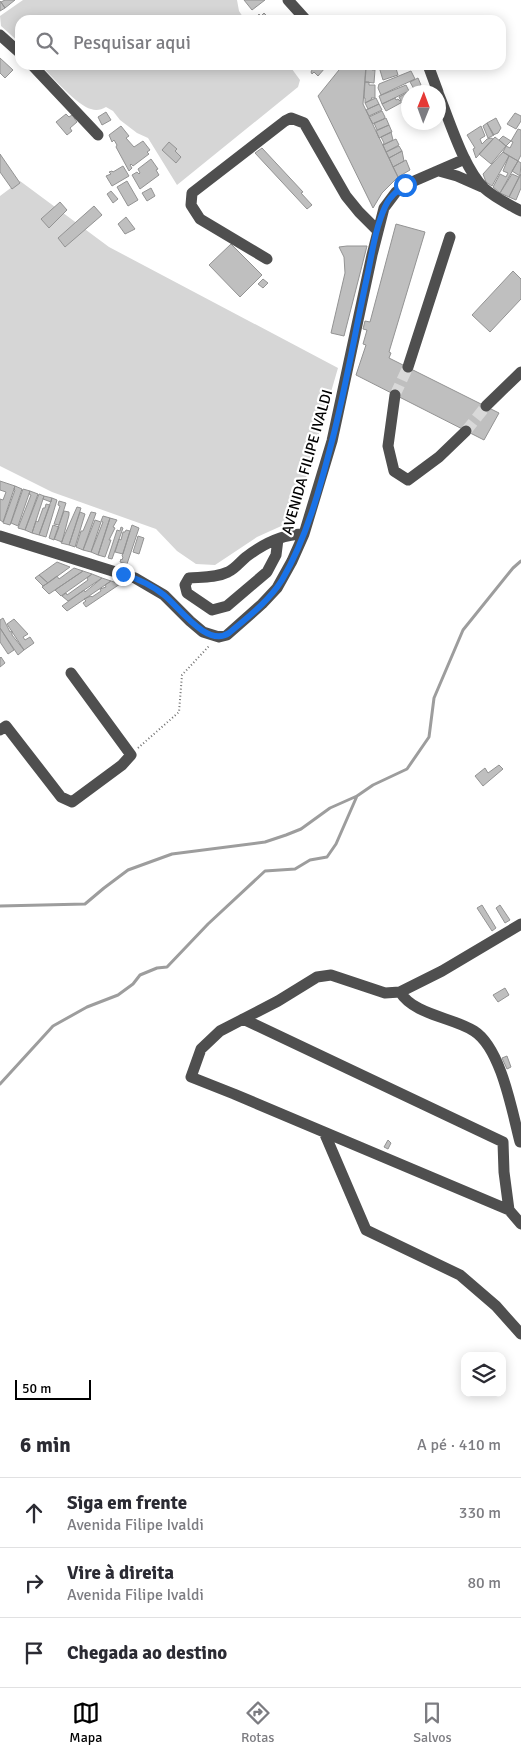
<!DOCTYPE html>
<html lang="pt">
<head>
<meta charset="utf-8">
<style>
	body { margin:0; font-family:Signika,sans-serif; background:#f2f2f3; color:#2b2b33 }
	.controls { position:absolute; right:15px; bottom:15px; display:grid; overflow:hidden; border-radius:10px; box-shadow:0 2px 12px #0003 }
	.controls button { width:45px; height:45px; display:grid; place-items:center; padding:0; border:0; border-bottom:1px solid #e1e1e2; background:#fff; color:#2b2b33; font:25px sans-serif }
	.compass { position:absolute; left:401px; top:85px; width:45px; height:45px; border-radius:50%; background:#fff; box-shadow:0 2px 12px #0003; rotate:1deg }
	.scale { position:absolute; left:15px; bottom:12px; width:76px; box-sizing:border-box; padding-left:5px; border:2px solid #000; border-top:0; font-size:14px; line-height:18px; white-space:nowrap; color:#000; -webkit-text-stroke:4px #fff; paint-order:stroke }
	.stop { position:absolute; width:15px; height:15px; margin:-11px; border:4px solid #1a73e8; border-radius:50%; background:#fff }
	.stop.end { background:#1a73e8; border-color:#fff; box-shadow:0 1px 5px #0008 }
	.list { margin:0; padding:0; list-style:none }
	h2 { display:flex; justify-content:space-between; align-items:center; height:65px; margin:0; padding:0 20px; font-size:21px }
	h2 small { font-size:16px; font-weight:400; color:#7c7c81 }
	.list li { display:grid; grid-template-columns:32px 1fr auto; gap:15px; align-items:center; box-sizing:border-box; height:70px; padding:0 20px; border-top:1px solid #e1e1e2 }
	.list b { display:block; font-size:19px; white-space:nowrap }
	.list p { margin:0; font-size:16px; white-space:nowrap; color:#7c7c81 }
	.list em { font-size:16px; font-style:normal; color:#7c7c81 }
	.icon { flex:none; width:28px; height:28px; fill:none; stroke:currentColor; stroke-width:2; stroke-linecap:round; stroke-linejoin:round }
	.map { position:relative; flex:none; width:521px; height:1412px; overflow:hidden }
	.search { position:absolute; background:#fff; box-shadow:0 2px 12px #0003; left:15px; right:15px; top:15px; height:55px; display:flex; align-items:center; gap:12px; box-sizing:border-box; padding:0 18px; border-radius:15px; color:#7c7c81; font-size:19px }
	.sheet { height:275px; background:#fff }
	nav { display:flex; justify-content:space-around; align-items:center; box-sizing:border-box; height:70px; border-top:1px solid #e1e1e2; background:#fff; font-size:14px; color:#7c7c81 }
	nav a { display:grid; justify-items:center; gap:2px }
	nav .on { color:#000 }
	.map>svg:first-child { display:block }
</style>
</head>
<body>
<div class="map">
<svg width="521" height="1412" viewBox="0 0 521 1412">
	<rect width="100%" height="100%" fill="#fff"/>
	<path fill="#d6d6d6" d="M23,0H237L239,11L245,20H20V43L1,26L0,16Z
		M41,65H289L300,80L298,87L177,185L148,138L137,133L120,120L113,111L106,107C101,110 96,111 91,109C78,106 51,76 41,65Z
		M20,181L109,247L338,368L296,512L288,523L257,537L215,565L196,564L177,551L156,529L52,492L0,466V196Z"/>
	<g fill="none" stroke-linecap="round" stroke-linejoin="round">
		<path stroke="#9d9d9d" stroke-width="3" d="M0,906L85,904L104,888L128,870L172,854L265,842L286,835L301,829L330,808L357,796
			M0,1084L53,1026L87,1007L118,995L133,984L140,975L157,968L167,967L208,924L265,871L295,869L310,860L327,857L336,844L357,796L373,785L407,769L429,737L434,698L463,630L513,568L521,561"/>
	</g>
	<path fill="#bfbfbf" stroke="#939393" d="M5,0H15L5,8L1,2Z
		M244,0H265L252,10Z
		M0,1L5,8L0,11Z
		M264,13L271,20H253L259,14L261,16Z
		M0,58L13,70L5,78L0,73Z
		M307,65H315L320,70L322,66L325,68L318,76L314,72L312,74L311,72L312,70Z
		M343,65H366L363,104L398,177L382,193L373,208L318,96Z
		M384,65H395L398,75L383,80L379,67Z
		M373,68L372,70H375L374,83L365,82L366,69Z
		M411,71L415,79L381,95L378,88L379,84Z
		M418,78L421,85L414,89L410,82Z
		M365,82H369V85H375V98H371L372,99L365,103V98H364Z
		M406,85L409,91L382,104L379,96Z
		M407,93L408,99L386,111L382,104L395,98L396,100L398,99L400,101H401L399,97Z
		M376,98L379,104L368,109L365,103Z
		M379,104L382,110L369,116L366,110Z
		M382,111L385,117L384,119L373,124L369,117Z
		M106,112L111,120L102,125L98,117Z
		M515,113L521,116V121L516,129L507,124Z
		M66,114L69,117L72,115L77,122L70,128L72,131L67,135L56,122Z
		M386,118L389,125L377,130L374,123Z
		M496,118L501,128L498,133L493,135L487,123Z
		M487,123L494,135L488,138L483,126Z
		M389,125L392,132L379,138L376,131Z
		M121,126L129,136L126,138L134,147L143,141L150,150L147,152L149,154L133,166L131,164L130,165L132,168L129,171L116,147L117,145L114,140L112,142L109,135Z
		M481,126L485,136L480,139L482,144L487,139L491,138L493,139L476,158L473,149L475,148L467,135Z
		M518,129L521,130V155L518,161L503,152L506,146L510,148L513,142L511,141Z
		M391,132L393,140L383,145L384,143L381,137Z
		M503,136L511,141L506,146L499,140Z
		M495,137L506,146L491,164L479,154Z
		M396,139L399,145L386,152L383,145Z
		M169,142L177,149L175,151L181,157L176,163L162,150Z
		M399,146L402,151L389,158L386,152Z
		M262,148L303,192L301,193L312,205L307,209L255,153Z
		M402,151L404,161L393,167L389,158Z
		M503,152L509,156L492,186L486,182L483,174Z
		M0,154L20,183L12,189L0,172Z
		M509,156L518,161L500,193L493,187L500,174L506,177L508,173L503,171Z
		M151,159L158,169L156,170L159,175L140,189L132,175L137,172L139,174L140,173L138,169Z
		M406,160L410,170L398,177L393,167Z
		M518,161L521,163L520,176L512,171Z
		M123,166L129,176L112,186L106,176L111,174L109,172L112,171L113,172Z
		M512,174L519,177L509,197L500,193Z
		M521,174V188L516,200L509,197Z
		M127,181L138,200L128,206L117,187Z
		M151,188L155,196L147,201L142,193Z
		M111,191L118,199L113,203L107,194Z
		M60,202L67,210L49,228L41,219Z
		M94,206L102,215L65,247L58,238Z
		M126,217L135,229L125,234L118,224Z
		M396,224L425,232L389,352L391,353L389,358L499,413L484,440L356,375L366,345L363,344L367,330L363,329L365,321L370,322Z
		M231,244L262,275L240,297L209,265Z
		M347,246H367L344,336L331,333L345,273L344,257L339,247Z
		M513,271L521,279V299L490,332L472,315Z
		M263,279L268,283L263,288L258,284Z
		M0,481L15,486L3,522L0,520V499L3,500L6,492L0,490Z
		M15,486L22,489L10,525L3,523L15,490L14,489Z
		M23,489L30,491L18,526L11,523Z
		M30,491L38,494L25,530L18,528L31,495L29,494Z
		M39,494L44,496L32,533L25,530Z
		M44,496L52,498L51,502L43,499Z
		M52,498L57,500L46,537L39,535Z
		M59,501L66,503L59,525L54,524L60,506L58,505Z
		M46,504L50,505L39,535L32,533L36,521L38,522L43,508H45Z
		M77,507L81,508L69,545L61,543Z
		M64,511L69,512V515L62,542L54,539Z
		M80,512L85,514L75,547L69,545Z
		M91,512L96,513L83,550L76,547L81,531H83Z
		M103,516L110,518L98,555L91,552L103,522L101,521Z
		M110,518L117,520L113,527L115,528L109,540H111L105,557L98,555Z
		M95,520L101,522L91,552L83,550Z
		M53,525L59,527L54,540L49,538Z
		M132,525L139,528L127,564L120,562L121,559L122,560L123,557L122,556Z
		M121,527L123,528L112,559L108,558L117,530L120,531Z
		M126,530L130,531L123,554L115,552L119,539L121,540L123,532H125Z
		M138,536L144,538L139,554L133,552Z
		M57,562L70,567L48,583L39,575Z
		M74,568L83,571L49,594L42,587L57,576L59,579Z
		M83,571L92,574L61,596L55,590Z
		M92,574L102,578L68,601L62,596L66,593L67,595L88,580L87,578Z
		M39,575L48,583L43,586L35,578Z
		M102,578L111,581L67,611L62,606L84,590L85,592Z
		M111,581L120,584L86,607L83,603L86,601L84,599L91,596L92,597L101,591L100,589L106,587L105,585Z
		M3,618L10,632L12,631V635L24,650L18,655L0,628V620Z
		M14,619L28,634L23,637L25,640L30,637L34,643L24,650L7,624Z
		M0,628L14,650L8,654L0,642Z
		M1,657L5,663L0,667V658Z
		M499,765L503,769L483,786L475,776L485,768L488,773Z
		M482,905L496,928L492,931L477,908Z
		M500,905L510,920L505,923L496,908Z
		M505,988L509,995L498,1002L493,995Z
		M507,1056L511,1067L507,1069L502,1058Z
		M388,1140L391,1143L388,1149L384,1147Z"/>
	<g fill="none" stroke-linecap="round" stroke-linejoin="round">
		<path stroke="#d9d9d9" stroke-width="11" stroke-dasharray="11 5.5" stroke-linecap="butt" d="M395,395L408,367
			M466,431L486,406"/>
		<path stroke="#717171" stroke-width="2" stroke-dasharray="1 2.5" stroke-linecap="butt" d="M138,748L179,712L182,675L210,645"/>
		<path stroke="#4f4f4f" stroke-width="11" d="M288,0L306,20
			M0,35L20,53
			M32,65L98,135
			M428,65L438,92
			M438,93C450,121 463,167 484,188C495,198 508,204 521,211
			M439,171L457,176L482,187
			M267,259L200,219L191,205L192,193L285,121L291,118L304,123L346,196L359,212L378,231
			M408,367L450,237
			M395,395L388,446L394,471L408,480L439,457L466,431
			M486,406L521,372
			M0,536L135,578L164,595L190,621L203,632L219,637L227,635L262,604L277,588L292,561L304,534L332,441L372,255L384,208L396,192L405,185L465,159
			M278,539L276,555L267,572L227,606L212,610L187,593L185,585L189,578C202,577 216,578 228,572C235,569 240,562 246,557C263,544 282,534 304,534
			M0,730L6,726L61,797L72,802L122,765L131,755L71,673
			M521,924L442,971L400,992L385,993L331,975L317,977L278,1001L220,1031L201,1049L191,1077L234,1094L509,1210L521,1224
			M400,992C414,1015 452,1017 474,1031C501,1048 512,1111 520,1142
			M243,1019L503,1142L504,1172L509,1210
			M324,1132L366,1230L460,1275L496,1306L521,1334"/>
	</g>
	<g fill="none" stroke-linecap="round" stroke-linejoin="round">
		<path stroke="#1a73e8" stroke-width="6" d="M123,574C138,579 152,585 164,595C179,607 207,648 229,633C248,617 269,601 282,580C307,537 320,488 332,441C346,387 355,332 367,277C372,254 375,229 385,207C389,197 397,191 405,185"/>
	</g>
	<g text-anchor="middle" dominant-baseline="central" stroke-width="4.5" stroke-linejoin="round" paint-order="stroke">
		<g font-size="15" fill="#000" stroke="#fff">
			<text transform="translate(307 462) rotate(-74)">AVENIDA FILIPE IVALDI</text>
		</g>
	</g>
</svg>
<div class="controls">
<button><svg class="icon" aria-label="layers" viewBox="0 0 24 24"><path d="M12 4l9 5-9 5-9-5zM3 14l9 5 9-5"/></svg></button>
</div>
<svg class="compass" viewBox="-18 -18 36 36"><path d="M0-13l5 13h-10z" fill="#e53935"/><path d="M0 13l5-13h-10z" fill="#7c7c81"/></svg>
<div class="scale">50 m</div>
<div class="stop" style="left:405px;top:185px"></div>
<div class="stop end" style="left:123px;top:574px"></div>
<div class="search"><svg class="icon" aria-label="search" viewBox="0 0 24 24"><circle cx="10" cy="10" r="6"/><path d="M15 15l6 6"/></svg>Pesquisar aqui</div>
</div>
<section class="sheet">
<h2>6 min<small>A pé · 410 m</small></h2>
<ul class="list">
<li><svg class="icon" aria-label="ahead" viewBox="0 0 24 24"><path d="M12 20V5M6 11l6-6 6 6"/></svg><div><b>Siga em frente</b><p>Avenida Filipe Ivaldi</p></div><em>330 m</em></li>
<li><svg class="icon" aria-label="right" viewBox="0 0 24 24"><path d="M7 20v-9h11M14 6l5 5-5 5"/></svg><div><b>Vire à direita</b><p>Avenida Filipe Ivaldi</p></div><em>80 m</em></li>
<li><svg class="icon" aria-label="arrive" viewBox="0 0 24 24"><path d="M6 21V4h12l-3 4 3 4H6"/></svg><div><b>Chegada ao destino</b></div></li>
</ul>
</section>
<nav>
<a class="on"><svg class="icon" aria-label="map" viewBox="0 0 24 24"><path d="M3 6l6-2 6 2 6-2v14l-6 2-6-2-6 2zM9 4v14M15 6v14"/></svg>Mapa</a>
<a><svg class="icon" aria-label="directions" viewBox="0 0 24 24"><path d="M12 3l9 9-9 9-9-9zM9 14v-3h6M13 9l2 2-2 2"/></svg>Rotas</a>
<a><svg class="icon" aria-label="saved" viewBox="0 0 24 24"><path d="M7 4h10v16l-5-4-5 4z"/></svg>Salvos</a>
</nav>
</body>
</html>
